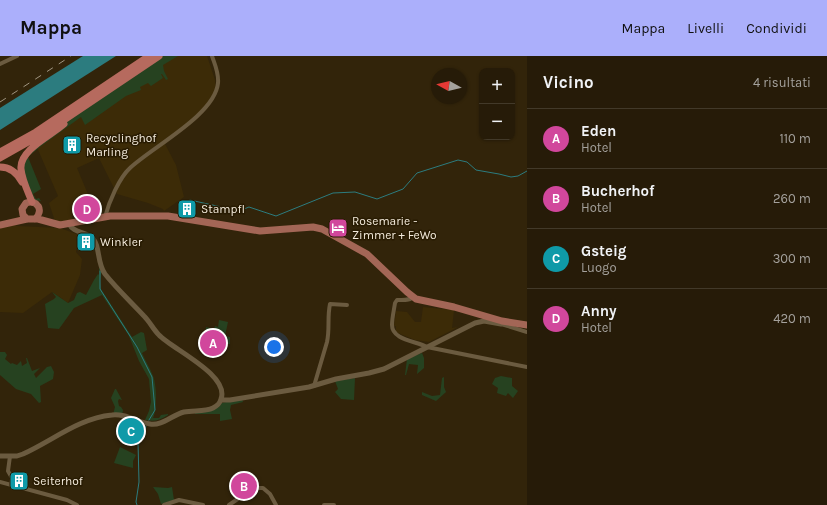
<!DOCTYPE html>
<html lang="it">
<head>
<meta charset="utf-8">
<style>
	body { margin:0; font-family:Karla,sans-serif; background:#322816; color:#f1f3f6 }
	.controls { position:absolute; right:12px; top:12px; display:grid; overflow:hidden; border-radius:8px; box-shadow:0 1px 3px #0004 }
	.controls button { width:36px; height:36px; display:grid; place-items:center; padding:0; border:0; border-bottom:1px solid #423929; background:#261b08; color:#f1f3f6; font:20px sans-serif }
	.compass { position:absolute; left:431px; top:12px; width:36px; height:36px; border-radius:50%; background:#261b08; box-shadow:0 1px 3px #0004; rotate:278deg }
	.you { position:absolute; left:274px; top:291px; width:14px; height:14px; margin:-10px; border:3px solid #fff; border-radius:50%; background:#1a73e8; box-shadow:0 0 0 6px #1a73e833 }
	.badge { display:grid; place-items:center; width:26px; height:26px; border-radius:50%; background:#abaffb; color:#fff; font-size:13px; font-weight:700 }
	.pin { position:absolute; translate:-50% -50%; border:2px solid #fff; box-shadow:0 1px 4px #0006 }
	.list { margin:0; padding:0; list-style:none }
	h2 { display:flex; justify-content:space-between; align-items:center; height:52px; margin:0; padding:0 16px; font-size:17px }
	h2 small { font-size:13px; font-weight:400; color:#a4a19c }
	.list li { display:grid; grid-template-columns:26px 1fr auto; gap:12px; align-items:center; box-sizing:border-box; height:60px; padding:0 16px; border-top:1px solid #423929 }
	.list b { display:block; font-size:15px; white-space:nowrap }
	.list p { margin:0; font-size:13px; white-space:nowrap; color:#a4a19c }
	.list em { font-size:13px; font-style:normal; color:#a4a19c }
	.map { position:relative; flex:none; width:527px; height:449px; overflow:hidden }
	header { display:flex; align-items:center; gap:24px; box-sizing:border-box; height:56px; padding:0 20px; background:#abaffb; color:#111 }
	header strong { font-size:19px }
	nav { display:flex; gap:22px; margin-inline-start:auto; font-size:14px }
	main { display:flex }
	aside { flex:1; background:#261b08 }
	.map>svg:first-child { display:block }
</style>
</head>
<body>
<header>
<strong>Mappa</strong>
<nav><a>Mappa</a><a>Livelli</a><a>Condividi</a></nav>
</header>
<main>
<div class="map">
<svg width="527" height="449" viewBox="0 0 527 449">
	<rect width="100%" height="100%" fill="#32240a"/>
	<path fill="#3c2b07" d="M159,0H207L215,24L216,34L202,55L165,88L176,109L184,141L164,155L163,153L148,147L117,138L99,102L77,112L90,143L77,150L78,154L72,160L73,164L62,166L55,165L49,147L58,140L36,89Z
		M11,168L18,170L60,172L79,179L76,196L82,203L80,219L68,247L52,236L23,257L0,256V169Z
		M423,251L454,254L452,272L458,271L429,286L415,284L398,277L396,275V270H394L396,255L407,256L415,266H421Z"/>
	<path fill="#264220" d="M159,0H178L163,9L164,15L168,23L166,24L162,18H161L163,22L151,30L148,27L140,31L141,34L126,40L85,69L81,61L41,90L28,101L41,133L33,138L36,143L39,142L41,145L34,144L23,122L22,105L79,54Z
		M99,207L102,212L100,225L101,233L132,281L141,276L144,277L147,294L142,297C145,304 150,312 153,320C157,330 157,354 153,362H159L161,359L168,358V359C160,364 155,366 145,364L149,355L151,346L149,323L139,305L129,280L102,239L74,252L59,273L48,272L45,248L54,243L56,241L52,236L68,247L74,244L77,237L80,236L86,239L94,224L98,218L99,219Z
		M219,264L228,266L225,280L230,281V288H225V283L209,282L208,289H205L204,284L206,271L214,273L215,270L218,271Z
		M0,296H5L7,299L5,303L11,308L12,307L17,309L21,305L22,310L27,307L26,302H27L32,315L40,312L34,318L36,322L47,311L51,310L54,316L53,323L40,330L41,346L39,347L31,338L16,333L0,319Z
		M422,297L424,302V312L417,318L418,309L409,308L406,319H405L407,303Z
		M501,320L512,322V330L518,335L513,342L508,337L506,340L497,337L498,332L492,328L495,322Z
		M444,321V331L446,336L436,345L422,339V336L432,340L440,339L442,322Z
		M355,322L354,344L341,343L335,336L338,333L335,325Z
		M115,333H116L122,344L119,343L118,345L119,350L121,351L123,354L122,360L113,359L115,351L111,342Z
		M242,343L243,346L231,349L230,354L232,363L220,365V358H195V357L219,351L222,347L231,345Z
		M120,391L136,399L133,405V412L114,407Z
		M153,431L168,432L172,431L174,444L161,448L158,438Z"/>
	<path fill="#2c7c7f" d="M83,0H116L0,74V52Z"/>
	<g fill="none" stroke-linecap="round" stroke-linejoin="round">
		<path stroke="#2c7c7f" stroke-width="1" d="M190,144L239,155L249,151L276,160L333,137L355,136L377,143L403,133L417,117L458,104L467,106L476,114L499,118L511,121L518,120L527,115
			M100,215V233L137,291L152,321L155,354L149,364
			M137,449L136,446L139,426L138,386L146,370"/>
		<path stroke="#6b5b40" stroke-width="4" d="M0,8L17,0
			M105,161C109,146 119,122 130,112C152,91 215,59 218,27C219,17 215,9 212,0
			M413,241C409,245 403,244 397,244L395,247C394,254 392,262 392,269C392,284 416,285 427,291L527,311
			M501,268L527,276
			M314,330L327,286C330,272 327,262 330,248L347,249
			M10,400L8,415L12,422L11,429
			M0,426L67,444L77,449
			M164,449L179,444L203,449
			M229,449L251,434L258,432H263L270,438L276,449
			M324,449H334"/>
		<path stroke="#6b5b40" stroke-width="5" d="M221,344H230L309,331L336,323L369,317L384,313L475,267L484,265L501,268L502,265
			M0,400H17L23,398C52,385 79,362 112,359C125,357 137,366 150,368C162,370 172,359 184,356C193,354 205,356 213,352C217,350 220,347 221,343C230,319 172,293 159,279C153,273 150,266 144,260C131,246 117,233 105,218C97,207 100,192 94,184C88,175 74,178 69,168"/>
		<path stroke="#a36656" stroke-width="7" d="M27,163L23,159L22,153L26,147C38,143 44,155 35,163
			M0,169L27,163H38L60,169L110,160H168L260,175L313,171L322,173L367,198L407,236L416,243L454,251L502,265L527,269"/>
		<path stroke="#b66a5e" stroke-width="7" d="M0,96L36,76L149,0
			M0,102L46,76L159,0
			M0,111C10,111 17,117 22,126
			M32,146C28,136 22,124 21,113C19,94 52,79 64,68"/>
		<path stroke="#a09581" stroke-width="1" stroke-dasharray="7 7" stroke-linecap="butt" d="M0,46L71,0"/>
	</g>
	<defs>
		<symbol id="building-square" viewBox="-11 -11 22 22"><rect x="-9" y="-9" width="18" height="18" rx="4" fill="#0f9aa8" stroke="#281b02"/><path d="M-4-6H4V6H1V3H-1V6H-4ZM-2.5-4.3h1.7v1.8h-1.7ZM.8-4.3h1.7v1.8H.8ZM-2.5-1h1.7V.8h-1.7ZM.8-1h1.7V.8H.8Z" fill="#fff"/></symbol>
		<symbol id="hotel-square" viewBox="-11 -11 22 22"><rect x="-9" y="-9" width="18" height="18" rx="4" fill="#d1479c" stroke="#281b02"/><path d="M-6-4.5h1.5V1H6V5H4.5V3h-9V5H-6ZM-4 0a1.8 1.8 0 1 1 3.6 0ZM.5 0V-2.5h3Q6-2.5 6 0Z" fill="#fff"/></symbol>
	</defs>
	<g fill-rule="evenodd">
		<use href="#building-square" x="61" y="78" width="22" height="22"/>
		<use href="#building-square" x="176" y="142" width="22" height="22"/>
		<use href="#hotel-square" x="327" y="161" width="22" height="22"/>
		<use href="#building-square" x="75" y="175" width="22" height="22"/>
		<use href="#building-square" x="8" y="414" width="22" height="22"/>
	</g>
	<g text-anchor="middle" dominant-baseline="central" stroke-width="3" stroke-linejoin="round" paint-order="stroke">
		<g font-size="12" fill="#f4ebdc" stroke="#281b02" text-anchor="start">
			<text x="86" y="82">Recyclinghof<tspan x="86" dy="14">Marling</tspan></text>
			<text x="201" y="153">Stampfl</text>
			<text x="352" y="165">Rosemarie -<tspan x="352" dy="14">Zimmer + FeWo</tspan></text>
			<text x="100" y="186">Winkler</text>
			<text x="33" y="425">Seiterhof</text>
		</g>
	</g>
</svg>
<div class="controls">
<button>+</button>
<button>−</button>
</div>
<svg class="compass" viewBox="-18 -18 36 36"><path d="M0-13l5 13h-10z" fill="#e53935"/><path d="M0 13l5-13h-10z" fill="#a4a19c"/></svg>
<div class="you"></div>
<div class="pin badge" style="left:213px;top:287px;background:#d1479c">A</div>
<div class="pin badge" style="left:244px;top:430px;background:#d1479c">B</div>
<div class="pin badge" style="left:131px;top:375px;background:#0f9aa8">C</div>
<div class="pin badge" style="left:87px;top:153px;background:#d1479c">D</div>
</div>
<aside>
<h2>Vicino<small>4 risultati</small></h2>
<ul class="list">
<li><span class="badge" style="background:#d1479c">A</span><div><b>Eden</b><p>Hotel</p></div><em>110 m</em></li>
<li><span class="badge" style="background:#d1479c">B</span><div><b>Bucherhof</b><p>Hotel</p></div><em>260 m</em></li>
<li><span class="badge" style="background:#0f9aa8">C</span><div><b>Gsteig</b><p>Luogo</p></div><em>300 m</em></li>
<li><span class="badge" style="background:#d1479c">D</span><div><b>Anny</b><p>Hotel</p></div><em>420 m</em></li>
</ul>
</aside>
</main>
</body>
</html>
